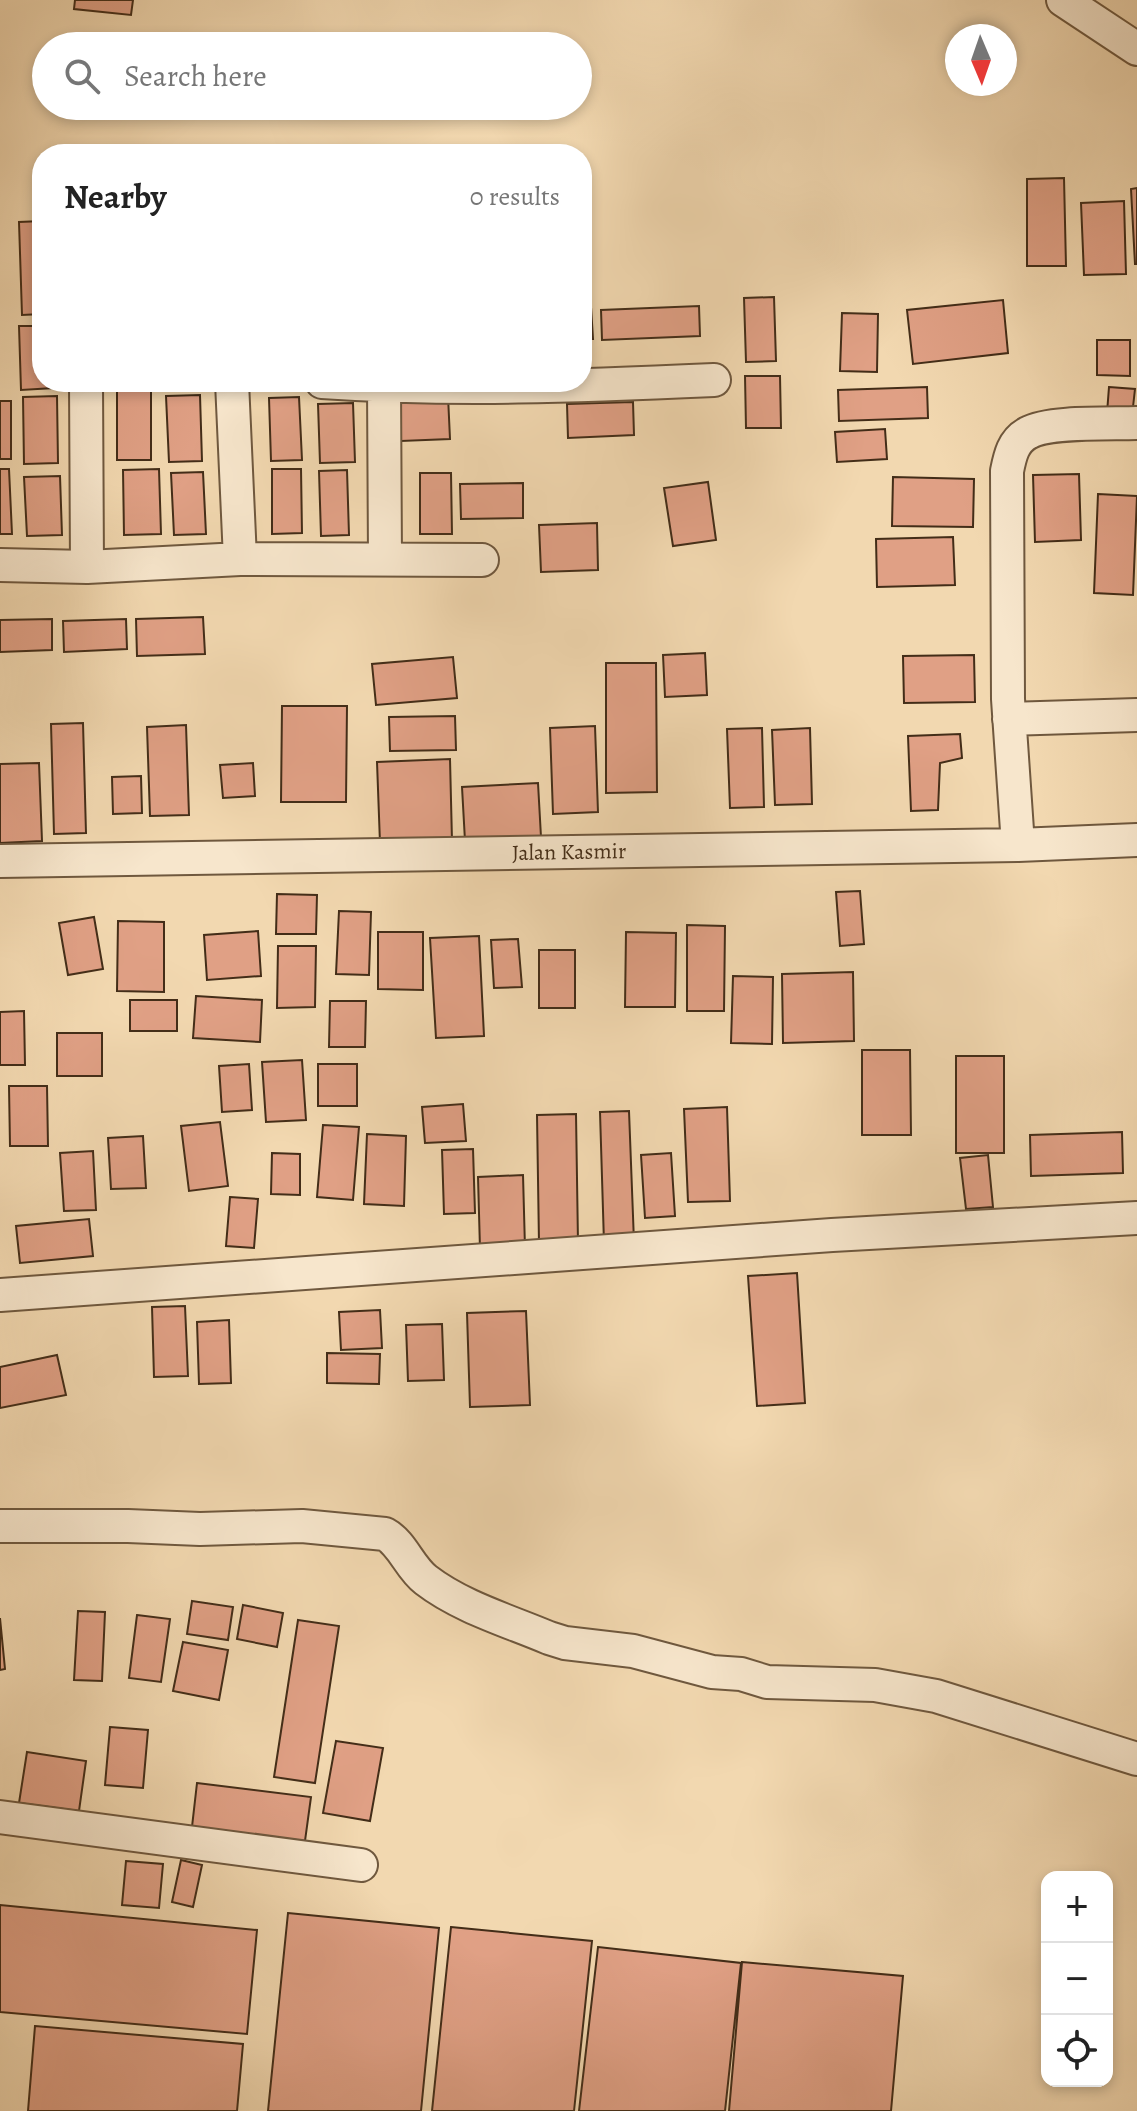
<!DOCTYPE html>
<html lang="en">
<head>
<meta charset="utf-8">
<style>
	body { margin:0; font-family:Alegreya,serif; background:#f6f6f6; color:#222 }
	.controls { position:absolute; right:24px; bottom:24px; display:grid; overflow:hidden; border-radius:16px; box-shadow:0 4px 12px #0003 }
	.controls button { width:72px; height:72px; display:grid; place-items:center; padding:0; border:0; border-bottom:2px solid #e0e0e0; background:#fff; color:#222; font:40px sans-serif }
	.compass { position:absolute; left:945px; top:24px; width:72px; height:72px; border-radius:50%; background:#fff; box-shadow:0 4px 12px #0003; rotate:178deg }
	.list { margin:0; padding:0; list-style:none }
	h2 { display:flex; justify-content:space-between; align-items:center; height:104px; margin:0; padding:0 32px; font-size:34px }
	h2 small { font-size:26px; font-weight:400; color:#767676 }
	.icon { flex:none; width:44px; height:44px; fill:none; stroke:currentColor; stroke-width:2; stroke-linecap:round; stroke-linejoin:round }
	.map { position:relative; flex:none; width:1137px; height:2111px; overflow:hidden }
	.search { position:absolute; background:#fff; box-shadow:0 4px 12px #0003; left:32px; top:32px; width:560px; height:88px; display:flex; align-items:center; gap:20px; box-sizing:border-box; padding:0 28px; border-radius:44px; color:#767676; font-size:30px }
	.panel { position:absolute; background:#fff; box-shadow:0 4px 12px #0003; left:32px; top:144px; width:560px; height:248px; border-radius:32px }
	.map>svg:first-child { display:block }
</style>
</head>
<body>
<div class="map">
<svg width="1137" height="2111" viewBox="0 0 1137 2111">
	<rect width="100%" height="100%" fill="#f2d8b0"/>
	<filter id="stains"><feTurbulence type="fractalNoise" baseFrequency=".0025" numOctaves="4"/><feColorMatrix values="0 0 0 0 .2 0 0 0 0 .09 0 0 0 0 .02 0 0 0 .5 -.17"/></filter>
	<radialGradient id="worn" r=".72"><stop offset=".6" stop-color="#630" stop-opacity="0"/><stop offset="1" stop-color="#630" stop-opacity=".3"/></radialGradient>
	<path fill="#e0a085" stroke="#432d18" stroke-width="2" d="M75,0H133L131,15L74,9Z
		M1064,178L1066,266H1027V179Z
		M1137,188V264H1135L1131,189Z
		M1124,201L1126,274L1084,275L1081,203Z
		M42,221V314L22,315L19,222Z
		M774,297L776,361L746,362L744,298Z
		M1003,300L1008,353L913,364L907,310Z
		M699,306L700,336L602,340L601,310Z
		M582,307H591L593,339H582Z
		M842,313L878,314L877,372L840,371Z
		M19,326H42V382H54V388L21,390Z
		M1097,340H1130V376L1097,375Z
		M745,376H780L781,428H746Z
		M117,382H151V460H117Z
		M927,387L928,418L839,421L838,390Z
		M1109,387L1135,389L1132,416L1107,413Z
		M200,395L202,461L169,462L166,396Z
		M57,396L58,463L24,464L23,397Z
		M448,396L450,439L401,441L400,398Z
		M299,397L302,460L271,461L269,398Z
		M0,401H11V459H0Z
		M633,402L634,435L568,438L567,404Z
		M353,403L355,462L320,463L318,404Z
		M885,429L887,459L837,462L835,432Z
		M0,469H9L12,534H0Z
		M159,469L161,534L124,535L123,470Z
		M272,469H301L302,533L272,534Z
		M347,470L349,535L321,536L319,471Z
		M203,472L206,534L174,535L171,473Z
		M420,473H451L452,534H420Z
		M1079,474L1081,540L1035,542L1033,475Z
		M60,476L62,535L27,536L24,477Z
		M893,477L974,479L973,527L892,526Z
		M708,482L716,540L673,546L664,488Z
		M523,483V518L461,519L460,484Z
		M1098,494L1137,496L1133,595L1094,593Z
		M597,523L598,570L541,572L539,525Z
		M953,537L955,585L877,587L876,539Z
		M203,617L205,654L137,656L136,619Z
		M52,619V650L0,652V620Z
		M126,619L127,649L64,652L63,621Z
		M705,653L707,695L665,697L663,655Z
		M974,655L975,702L904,703L903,656Z
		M453,657L457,698L376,705L372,664Z
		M606,663H656L657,792L606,793Z
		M282,706H347L346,802H281Z
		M455,716L456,750L390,751L389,717Z
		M83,723L86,833L54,834L51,724Z
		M186,725L189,815L150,816L147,727Z
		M595,726L598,812L553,814L550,728Z
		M762,728L764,807L730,808L727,729Z
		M810,728L812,804L775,805L772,730Z
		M960,734L962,758L940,763L938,810L911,811L908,736Z
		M450,759L452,841L380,843L377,762Z
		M39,763L42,841L0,843V764Z
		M253,763L255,796L223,798L220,765Z
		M141,776L142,813L113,814L112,777Z
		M538,783L541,837L465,841L462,787Z
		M860,891L864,944L840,946L836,892Z
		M277,894L317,895L316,934H276Z
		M339,911L371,912L369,975L336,974Z
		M94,917L103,969L68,975L59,923Z
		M118,921L164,922V992L117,991Z
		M687,925L725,926L724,1011H687Z
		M258,931L261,976L207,980L204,935Z
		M378,932H423V990L378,989Z
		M626,932L676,933L675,1007H625Z
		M479,936L484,1036L436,1038L430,938Z
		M518,939L522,987L494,988L491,940Z
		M278,946H316L315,1007L277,1008Z
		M539,950H575V1008H539Z
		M853,972L854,1041L783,1043L782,974Z
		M733,976L773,977L772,1044L731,1043Z
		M196,996L262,1000L260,1042L193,1038Z
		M130,1000H177V1031H130Z
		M330,1001H366L365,1047H329Z
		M24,1011L25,1065H0V1012Z
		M57,1033H102V1076H57Z
		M862,1050H910L911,1135H862Z
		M956,1056H1004V1153H956Z
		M302,1060L306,1120L266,1122L262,1062Z
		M249,1064L252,1110L222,1112L219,1066Z
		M318,1064H357V1106H318Z
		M9,1086H47L48,1146H10Z
		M463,1104L466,1141L425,1143L422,1107Z
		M727,1107L730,1201L688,1202L684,1109Z
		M629,1111L634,1242L604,1243L600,1112Z
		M576,1114L578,1243H539L537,1115Z
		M220,1122L228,1186L189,1191L181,1126Z
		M323,1125L359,1127L353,1200L317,1197Z
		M1122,1132L1123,1173L1031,1176L1030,1135Z
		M367,1134L406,1136L404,1206L364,1204Z
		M143,1136L146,1188L111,1189L108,1138Z
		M473,1149L475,1213L444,1214L442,1150Z
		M93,1151L96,1210L64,1211L60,1153Z
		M272,1153L300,1154V1195L271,1194Z
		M671,1153L675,1216L645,1218L641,1155Z
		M988,1155L993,1207L966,1209L960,1158Z
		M523,1175L525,1248L480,1249L478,1177Z
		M230,1197L258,1199L254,1248L226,1246Z
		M89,1219L93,1256L20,1263L16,1226Z
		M797,1273L805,1403L757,1406L748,1276Z
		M185,1306L188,1376L154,1377L152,1307Z
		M380,1310L382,1348L341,1350L339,1312Z
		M526,1311L530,1405L470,1407L467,1313Z
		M229,1320L231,1383L199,1384L197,1322Z
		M442,1324L444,1380L408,1381L406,1325Z
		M327,1353L380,1354L379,1384L327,1383Z
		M57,1355L66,1395L0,1408V1367Z
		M192,1601L233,1607L228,1640L187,1634Z
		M243,1605L283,1613L277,1647L237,1639Z
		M78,1611L105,1612L102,1681L74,1680Z
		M137,1615L170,1619L161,1682L129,1678Z
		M0,1618L5,1669L0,1670Z
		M298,1620L339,1626L315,1783L274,1777Z
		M183,1642L228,1650L219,1700L173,1691Z
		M110,1727L148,1730L143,1788L105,1785Z
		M336,1741L383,1748L370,1821L323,1813Z
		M27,1752L86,1761L79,1811L19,1803Z
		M197,1783L311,1797L305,1841L192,1827Z
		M181,1860L202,1865L193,1907L172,1902Z
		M126,1861L163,1864L159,1908L122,1905Z
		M0,1905L257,1930L247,2034L0,2012Z
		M288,1913L439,1928L421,2111H268Z
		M451,1927L592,1941L574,2111H432Z
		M598,1947L741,1963L725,2111H579Z
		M742,1962L903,1976L891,2111H729Z
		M35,2026L243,2044L237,2111H28Z"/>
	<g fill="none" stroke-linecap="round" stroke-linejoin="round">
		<defs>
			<path id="minor" d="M1063,0L1137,49
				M86,382L87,567
				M232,382L240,559
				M322,382C453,391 583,386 714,380
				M384,386L385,559
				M0,565L87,567L240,559L482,560
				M1009,719L1137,715
				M1018,845L1008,699L1007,471C1010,456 1013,441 1028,433C1049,421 1111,424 1137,423
				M0,861L1018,845L1137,840
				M0,1295L832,1235L1137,1218
				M0,1526H128L200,1529L302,1526L385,1534C403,1544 409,1567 426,1580C461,1607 509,1621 549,1638L565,1643L633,1651L712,1672L741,1674L767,1682L875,1685L936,1696L1137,1759
				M0,1817L361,1865"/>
		</defs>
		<use href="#minor" stroke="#6f583e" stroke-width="36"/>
		<use href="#minor" stroke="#f7e6cc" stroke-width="32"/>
	</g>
	<g text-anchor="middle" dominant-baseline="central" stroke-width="6" stroke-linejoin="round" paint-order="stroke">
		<g font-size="22" fill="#432d18" stroke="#f7e6cc">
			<text transform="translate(569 852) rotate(-1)">Jalan Kasmir</text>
		</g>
	</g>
	<rect width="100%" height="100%" filter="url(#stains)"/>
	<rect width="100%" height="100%" fill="url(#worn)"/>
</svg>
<div class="controls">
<button>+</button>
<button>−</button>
<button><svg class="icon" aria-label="locate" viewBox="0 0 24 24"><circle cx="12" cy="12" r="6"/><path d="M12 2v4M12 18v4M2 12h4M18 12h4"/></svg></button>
</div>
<svg class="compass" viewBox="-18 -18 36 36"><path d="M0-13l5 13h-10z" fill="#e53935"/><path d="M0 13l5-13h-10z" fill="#767676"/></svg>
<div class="search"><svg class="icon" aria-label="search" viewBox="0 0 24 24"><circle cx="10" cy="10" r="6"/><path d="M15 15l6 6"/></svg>Search here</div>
<section class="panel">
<h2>Nearby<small>0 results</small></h2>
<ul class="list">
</ul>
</section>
</div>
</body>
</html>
